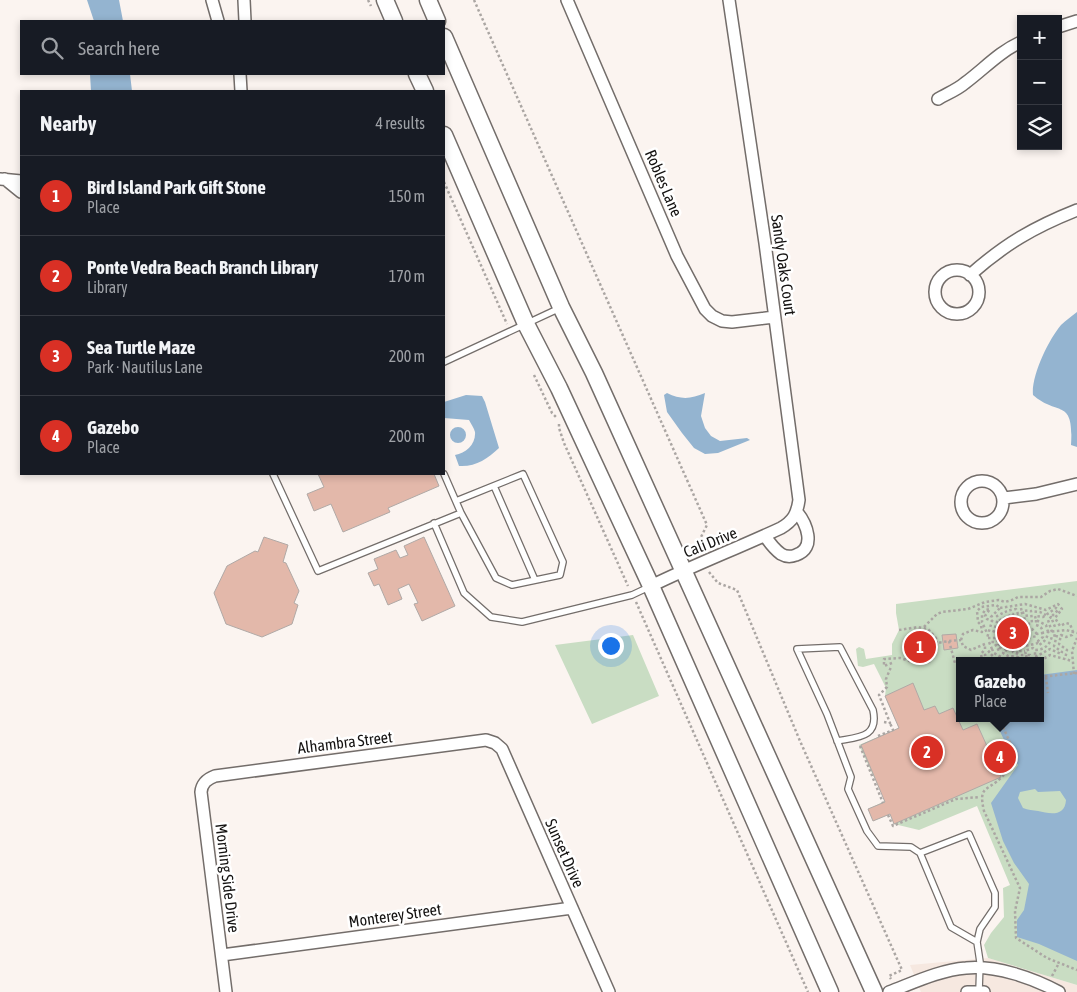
<!DOCTYPE html>
<html lang="en">
<head>
<meta charset="utf-8">
<style>
	body { margin:0; font-family:"Asap Condensed",sans-serif; background:#242831; color:#f1f3f6 }
	.controls { position:absolute; right:15px; top:15px; display:grid; overflow:hidden; border-radius:0px; box-shadow:0 2px 8px #0003 }
	.controls button { width:45px; height:45px; display:grid; place-items:center; padding:0; border:0; border-bottom:1px solid #363941; background:#171b24; color:#f1f3f6; font:25px sans-serif }
	.you { position:absolute; left:610px; top:645px; width:18px; height:18px; margin:-12px; border:4px solid #fff; border-radius:50%; background:#1a73e8; box-shadow:0 0 0 8px #1a73e833 }
	.badge { display:grid; place-items:center; width:32px; height:32px; border-radius:50%; background:#d93025; color:#fff; font-size:16px; font-weight:700 }
	.pin { position:absolute; translate:-50% -50%; border:2px solid #fff; box-shadow:0 1px 5px #0006 }
	.popup { position:absolute; left:956px; top:657px; width:88px; height:65px; box-sizing:border-box; display:grid; place-content:center; border-radius:0px; background:#171b24; filter:drop-shadow(0 1px 4px #0005); font-size:16px; white-space:nowrap; color:#9ea1a6 }
	.popup b { font-size:19px; color:#f1f3f6 }
	.popup::after { content:''; position:absolute; left:50%; top:100%; margin-left:-10px; border:10px solid transparent; border-top-color:#171b24 }
	.list { margin:0; padding:0; list-style:none }
	h2 { display:flex; justify-content:space-between; align-items:center; height:65px; margin:0; padding:0 20px; font-size:21px }
	h2 small { font-size:16px; font-weight:400; color:#9ea1a6 }
	.list li { display:grid; grid-template-columns:32px 1fr auto; gap:15px; align-items:center; box-sizing:border-box; height:80px; padding:0 20px; border-top:1px solid #363941 }
	.list b { display:block; font-size:19px; white-space:nowrap }
	.list p { margin:0; font-size:16px; white-space:nowrap; color:#9ea1a6 }
	.list em { font-size:16px; font-style:normal; color:#9ea1a6 }
	.icon { flex:none; width:28px; height:28px; fill:none; stroke:currentColor; stroke-width:2; stroke-linecap:round; stroke-linejoin:round }
	.map { position:relative; flex:none; width:1077px; height:992px; overflow:hidden }
	.search { position:absolute; background:#171b24; box-shadow:0 2px 8px #0003; left:20px; top:20px; width:425px; height:55px; display:flex; align-items:center; gap:12px; box-sizing:border-box; padding:0 18px; border-radius:0px; color:#9ea1a6; font-size:19px }
	.panel { position:absolute; background:#171b24; box-shadow:0 2px 8px #0003; left:20px; top:90px; width:425px; height:385px; border-radius:0px }
	.map>svg:first-child { display:block }
</style>
</head>
<body>
<div class="map">
<svg width="1077" height="992" viewBox="0 0 1077 992">
	<rect width="100%" height="100%" fill="#fbf4f0"/>
	<path fill="#f6e8e0" d="M988,958L1077,985V992H921L910,965Z"/>
	<path fill="#c9ddc3" fill-rule="evenodd" d="M1077,581V985L988,958L984,945L991,933L1004,917L1003,888L1010,885L977,806L919,830L894,824L890,814L873,821L868,809L885,801L859,745L899,728L885,696L886,688L874,664L863,667L858,666L856,649L859,647L864,649L866,659L892,655V644L899,630L896,613V604ZM960,661H1040V718H960Z
		M633,635L659,696L592,724L555,645Z"/>
	<path fill="#94b4d0" fill-rule="evenodd" d="M87,0H119L123,21H94Z
		M90,74H130L132,91H91Z
		M1077,312V447L1071,445C1074,397 1058,417 1033,395C1031,376 1049,339 1061,325C1066,320 1072,316 1077,312Z
		M667,393C681,400 691,399 705,393L701,416L705,428L711,436L720,441L747,438L750,440L718,453L705,454L694,448L682,433L667,412L664,395Z
		M466,395L482,396L485,402L499,448C487,459 476,467 459,466L455,455C466,453 476,444 475,432C474,428 471,424 469,420L444,418V402Z
		M450 435a8 8 0 1 1 16 0a8 8 0 1 1-16 0Z
		M1077,670V961L1039,944L1017,937V920L1024,910L1029,884L1014,863L1003,841L991,803L1018,765L1009,751L994,718H1040V675ZM1035,789L1038,792L1060,791L1066,800C1065,817 1050,814 1038,811C1033,810 1028,810 1023,808L1018,798L1020,792Z"/>
	<path fill="#e3b8aa" stroke="#b0a9a6" d="M318,474H434L439,486L388,508L390,512L343,532L331,504L314,511L307,494L324,487Z
		M264,537L288,545L283,562L286,563L299,591L294,603L298,605L292,624L262,637L226,624L214,593L227,566L255,551L258,552Z
		M424,537L455,606L422,621L414,604L418,603L409,584L398,589L402,599L388,605L379,584L374,586L368,573L378,569L374,559L396,550L400,558L408,555L404,546Z
		M956,634L958,648L944,650L942,635Z
		M913,683L924,710L935,706L939,714L953,708L963,730L977,724L1001,777L894,824L890,814L873,821L868,809L885,802L861,745L899,728L885,696Z
		M993 759a7 7 0 1 1 14 0a7 7 0 1 1-14 0Z"/>
	<g fill="none" stroke-linecap="round" stroke-linejoin="round">
		<defs>
			<path id="lane" d="M444,362L560,308
				M273,474L318,571L461,513L444,474
				M494,486L535,580
				M456,501L523,474L563,562L560,575L512,585L496,578L461,513
				M434,523L464,593L491,617L522,622L632,595L649,587
				M837,741C858,737 879,738 873,710L840,647L797,649L827,714L851,777L848,789L867,831L878,846L911,847L920,853
				M977,942L951,927L920,853L969,834L995,893V907L980,929L977,942L980,962L979,991"/>
			<path id="street" d="M212,0L218,21
				M244,0L245,21
				M567,0L677,256L705,309L712,316L722,321L732,322L774,317
				M1058,27L1077,21
				M240,74L241,91
				M938,99C946,94 957,90 965,83C984,69 999,52 1021,42
				M0,179L21,181
				M5,179L21,192
				M935 292a22 22 0 1 1 44 0a22 22 0 1 1-44 0Z
				M970,275C1005,244 1034,227 1077,210
				M961 502a21 21 0 1 1 42 0a21 21 0 1 1-42 0Z
				M1004,498L1036,494L1077,484
				M765,536C769,542 774,549 781,554C786,557 791,557 796,555C817,548 806,523 797,512
				M651,586C694,565 738,548 781,528C793,521 797,514 799,500L765,243L729,0
				M222,955L572,908
				M226,992L201,792C202,783 207,779 215,776L486,740L495,743L502,749L609,992
				M889,992C913,983 940,970 966,968C996,965 1033,978 1059,992
				M967,992H984"/>
			<path id="primary" d="M385,0L394,21
				M428,0L437,21
				M444,37L561,307L594,373L874,992
				M417,74L425,91
				M444,135L526,324L559,388L651,586L830,992"/>
		</defs>
		<use href="#lane" stroke="#736d6a" stroke-width="8"/>
		<use href="#street" stroke="#736d6a" stroke-width="14"/>
		<use href="#primary" stroke="#736d6a" stroke-width="19"/>
		<path stroke="#aba6a3" stroke-width="2.5" stroke-dasharray="2.5 2.5" stroke-linecap="butt" d="M368,0L371,6
			M474,0L707,525L697,545L699,552
			M444,182L507,324
			M534,375L552,413L556,417
			M559,424V428L564,443L628,586
			M709,572L718,583L737,590L800,741L902,970L889,976L891,979
			M636,602L808,992
			M1000,608L1025,604L1046,610L1058,604L1062,609L1055,618L1060,626L1066,623L1070,624L1073,632L1072,635L1066,637L1061,635L1059,644L1067,650L1065,659
			M1021,608L1022,613L1026,612
			M1036,620V625C1043,627 1043,631 1043,637L1038,641V643
			M1014,621L1013,614L1000,620L997,616C1004,612 1009,610 1016,609L1018,614L1022,613
			M1006,623L1004,622L999,627L998,632L993,633L997,622L992,621L987,638H997L998,644L1001,646L1004,645L1003,641C1008,642 1010,645 1015,646C1023,647 1031,645 1038,643L1039,645C1045,641 1047,639 1048,632L1066,630L1077,633
			M924,627L937,614L942,612L968,609L985,602L999,600L1005,602L1012,600L1018,597H1041L1050,591L1058,589L1077,596
			M899,630L918,627L928,629L936,638L937,643
			M1048,632L1046,625L1036,620L1035,616L1043,617L1056,608L1058,610L1051,617
			M1052,632L1048,620L1051,617L1055,627
			M1037,634L1032,629L1018,631L1011,636V639C1020,639 1029,638 1037,636V634L1043,633
			M1057,635L1054,646L1062,652L1061,654L1050,649L1035,657V650C1044,650 1050,645 1052,636Z
			M1011,636H1006V633L1011,628V626L1019,624L1024,622L1027,624L1032,623L1031,611L1040,612L1046,615
			M961,640L963,634L973,630L982,632L981,625L978,622L977,611L981,607L996,605L1000,608L991,617L992,621L987,619L985,616L990,609L985,610L982,615V622L987,633
			M949,641L961,640L963,646L971,650L985,644V649L981,654L982,661
			M1003,641C1000,632 1004,627 1007,619L1010,621L1027,618L1026,609
			M1004,645L1008,648L1009,651L1005,650L1003,653L1008,656L1018,657L1017,651H1025
			M1013,645V652L1018,654
			M992,649L989,642H994L999,651L1001,646
			M1026,655L1027,660
			M1031,660L1030,655H1026L1025,651L1033,648L1035,650
			M986,661L985,655L992,649L994,653L1008,661
			M991,661V656L994,653
			M1023,661L1022,655H1026
			M1040,661L1050,655L1072,661
			M892,663L884,666V659L900,658L916,663L929,662L936,653L937,643L949,641L955,663L960,666
			M1074,674L1072,651L1077,638
			M1040,677L1077,673
			M1046,677L1048,693
			M999,718L1017,758C1011,764 1007,771 1002,777C987,792 978,785 984,811L1020,888L1015,911L1016,938L1047,958L1077,970
			M884,722L890,723L879,695L887,687L886,679L891,667
			M878,736L893,730L890,723
			M860,746L883,803
			M888,815L893,826L956,799L980,797
			M1052,976L1059,963"/>
		<use href="#lane" stroke="#fff" stroke-width="5.5"/>
		<use href="#street" stroke="#fff" stroke-width="11"/>
		<use href="#primary" stroke="#fff" stroke-width="16"/>
	</g>
	<g text-anchor="middle" dominant-baseline="central" stroke-width="5" stroke-linejoin="round" paint-order="stroke">
		<g font-size="16" fill="#141211" stroke="#fff">
			<text transform="translate(664 183) rotate(67)">Robles Lane</text>
			<text transform="translate(784 265) rotate(82)">Sandy Oaks Court</text>
			<text transform="translate(710 542) rotate(-22)">Cali Drive</text>
			<text transform="translate(345 742) rotate(-7)">Alhambra Street</text>
			<text transform="translate(565 853) rotate(66)">Sunset Drive</text>
			<text transform="translate(228 878) rotate(83)">Morning Side Drive</text>
			<text transform="translate(395 915) rotate(-8)">Monterey Street</text>
		</g>
	</g>
</svg>
<div class="controls">
<button>+</button>
<button>−</button>
<button><svg class="icon" aria-label="layers" viewBox="0 0 24 24"><path d="M12 4l9 5-9 5-9-5zM3 14l9 5 9-5"/></svg></button>
</div>
<div class="you"></div>
<div class="pin badge" style="left:920px;top:647px">1</div>
<div class="pin badge" style="left:927px;top:752px">2</div>
<div class="pin badge" style="left:1013px;top:633px">3</div>
<div class="pin badge" style="left:1000px;top:757px">4</div>
<div class="popup"><b>Gazebo</b>Place</div>
<div class="search"><svg class="icon" aria-label="search" viewBox="0 0 24 24"><circle cx="10" cy="10" r="6"/><path d="M15 15l6 6"/></svg>Search here</div>
<section class="panel">
<h2>Nearby<small>4 results</small></h2>
<ul class="list">
<li><span class="badge">1</span><div><b>Bird Island Park Gift Stone</b><p>Place</p></div><em>150 m</em></li>
<li><span class="badge">2</span><div><b>Ponte Vedra Beach Branch Library</b><p>Library</p></div><em>170 m</em></li>
<li><span class="badge">3</span><div><b>Sea Turtle Maze</b><p>Park · Nautilus Lane</p></div><em>200 m</em></li>
<li><span class="badge">4</span><div><b>Gazebo</b><p>Place</p></div><em>200 m</em></li>
</ul>
</section>
</div>
</body>
</html>
